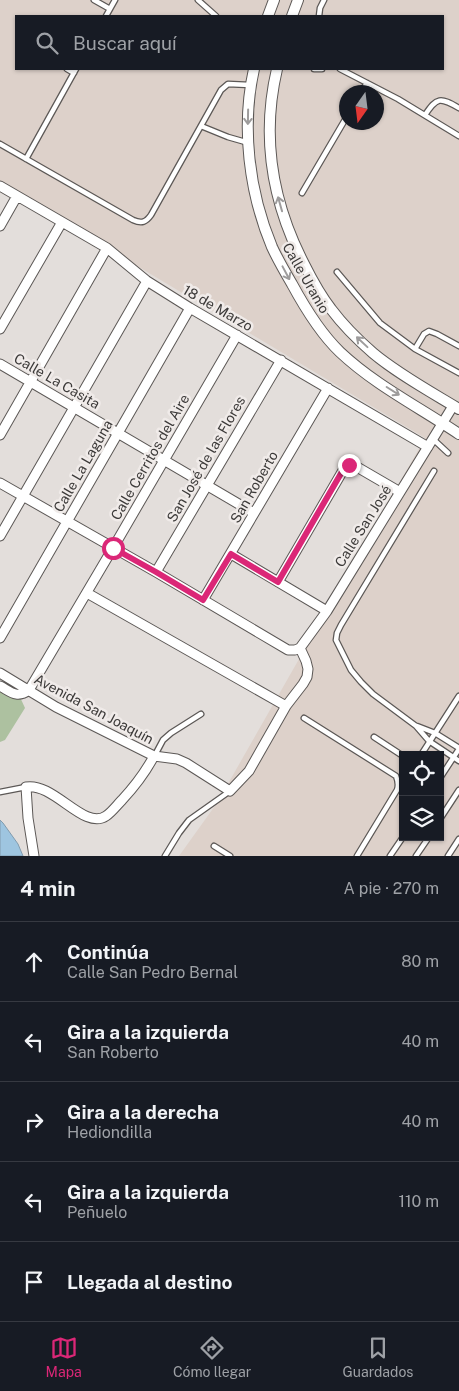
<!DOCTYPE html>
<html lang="es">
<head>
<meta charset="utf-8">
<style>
	body { margin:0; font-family:"Public Sans",sans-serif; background:#20242c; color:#f1f3f6 }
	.controls { position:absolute; right:15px; bottom:15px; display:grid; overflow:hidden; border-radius:0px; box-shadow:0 1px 4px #0004 }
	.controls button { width:45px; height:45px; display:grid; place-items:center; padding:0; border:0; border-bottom:1px solid #363941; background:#171b24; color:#f1f3f6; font:25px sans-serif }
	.compass { position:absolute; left:339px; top:85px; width:45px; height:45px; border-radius:50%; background:#171b24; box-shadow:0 1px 4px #0004; rotate:194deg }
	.stop { position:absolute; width:15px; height:15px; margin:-11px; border:4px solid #db2777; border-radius:50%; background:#fff }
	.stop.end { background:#db2777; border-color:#fff; box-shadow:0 1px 5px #0008 }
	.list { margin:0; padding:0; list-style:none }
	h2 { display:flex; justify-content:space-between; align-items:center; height:65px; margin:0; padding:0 20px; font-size:21px }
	h2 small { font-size:16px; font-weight:400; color:#9ea1a6 }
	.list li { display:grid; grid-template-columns:32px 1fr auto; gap:15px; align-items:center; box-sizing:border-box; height:80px; padding:0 20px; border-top:1px solid #363941 }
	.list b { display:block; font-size:19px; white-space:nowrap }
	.list p { margin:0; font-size:16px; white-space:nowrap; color:#9ea1a6 }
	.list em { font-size:16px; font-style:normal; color:#9ea1a6 }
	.icon { flex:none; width:28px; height:28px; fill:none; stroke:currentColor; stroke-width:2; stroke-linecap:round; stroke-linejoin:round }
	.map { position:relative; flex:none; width:459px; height:856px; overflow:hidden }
	.search { position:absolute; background:#171b24; box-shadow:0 1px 4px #0004; left:15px; right:15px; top:15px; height:55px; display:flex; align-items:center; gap:12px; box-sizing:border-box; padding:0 18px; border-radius:0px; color:#9ea1a6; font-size:19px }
	.sheet { height:465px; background:#171b24 }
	nav { display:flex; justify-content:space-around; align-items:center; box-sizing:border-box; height:70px; border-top:1px solid #363941; background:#171b24; font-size:14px; color:#9ea1a6 }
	nav a { display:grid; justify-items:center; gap:2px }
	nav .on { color:#db2777 }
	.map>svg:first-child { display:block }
</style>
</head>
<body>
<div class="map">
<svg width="459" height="856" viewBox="0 0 459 856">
	<rect width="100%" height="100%" fill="#e3dedb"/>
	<path fill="#ddd1ca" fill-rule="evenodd" d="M0,0H459V856H179L217,803L425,438L0,184ZM16,16H443V69H16ZM346,92H376V122H346ZM403,755H440V837H403Z"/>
	<path fill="#adc1a0" d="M0,686L19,695L25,708L5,740L0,742Z"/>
	<path fill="#9ec5e0" stroke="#819bae" d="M0,820L3,823L18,844L23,856H0Z"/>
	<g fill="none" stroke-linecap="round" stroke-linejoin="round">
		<defs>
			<path id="service" d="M94,0L110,9
				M198,0L216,16
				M106,16L115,0
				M319,16L320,8L324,0
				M67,69L74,73
				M314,69H322
				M340,69L398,99L459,136
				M361,92L367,83
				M425,115C437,97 440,97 459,108
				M201,126L228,137L249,143
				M0,144L133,220C142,224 146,222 151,215L221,90L228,84L250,85
				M26,159L76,69
				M302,193L346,118
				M337,272L380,323L415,349L459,373
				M415,349L424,334L429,331L437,334L459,346
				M433,439L448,453
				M434,471L341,625L337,633L336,640L351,670L361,682L373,694L416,726L429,741L459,761
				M304,718L396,776C398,781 399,785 397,790L357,856
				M417,726L435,733L459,748
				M374,737L403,756
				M155,755L163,740L171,733L201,714
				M421,755L459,696
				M440,778L459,749
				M0,792L26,787
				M440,819L459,790
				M214,846L230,856
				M165,856L179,833L189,820L230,791
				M390,856L403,837
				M416,856L429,837
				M448,856L459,839"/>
			<path id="minor" d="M0,186L107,248L147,281L190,308L428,447
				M0,226L17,196
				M0,329L62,222
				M0,364L254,513
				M0,435L107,248
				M0,483L156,572L288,650H295L300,648L327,611L453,406
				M0,536L147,281
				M231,554L327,611
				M156,572L281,360
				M278,582L345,467L349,465L357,467L400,492
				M87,593L286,706
				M203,600L328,388
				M0,638L190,308
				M0,673L56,707L154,756L177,759L186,763L230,791L249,771L286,706L303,684L307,677L308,669L306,661L300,648
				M0,686C11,692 17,699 29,690L113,548L237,335
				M34,856L28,818L26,787C54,782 84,831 106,816C112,812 117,805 122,800C135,786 145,773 154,756"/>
			<path id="tertiary" d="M268,16L274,0
				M292,16L298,0
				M254,69C241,127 249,192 272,247C278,260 285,272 292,284C305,308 320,333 340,352C375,385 419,407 459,434
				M277,69C261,137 272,202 304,264C312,280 320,295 331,309C343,325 358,340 373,353C398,374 431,392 459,409"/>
		</defs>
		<use href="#service" stroke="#5c5856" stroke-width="7"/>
		<use href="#minor" stroke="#5c5856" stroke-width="11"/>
		<use href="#tertiary" stroke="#5c5856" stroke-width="12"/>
		<use href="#service" stroke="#fff" stroke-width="4.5"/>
		<use href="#minor" stroke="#fff" stroke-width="9"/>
		<use href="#tertiary" stroke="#fff" stroke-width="10"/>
	</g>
	<defs><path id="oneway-shaft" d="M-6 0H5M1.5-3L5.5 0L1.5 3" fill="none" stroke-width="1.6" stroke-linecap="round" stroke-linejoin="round" transform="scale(1.25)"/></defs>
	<g stroke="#9e9c9c">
		<use href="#oneway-shaft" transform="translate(248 117) rotate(91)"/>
		<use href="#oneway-shaft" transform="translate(280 204) rotate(-106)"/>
		<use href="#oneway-shaft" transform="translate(286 273) rotate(62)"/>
		<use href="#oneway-shaft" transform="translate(362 342) rotate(-137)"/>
		<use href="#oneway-shaft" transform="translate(393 391) rotate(32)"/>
	</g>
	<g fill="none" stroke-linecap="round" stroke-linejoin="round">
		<path stroke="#db2777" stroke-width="6" d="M113,548L156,572L203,600L231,554L278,582L343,470L349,465"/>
	</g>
	<g text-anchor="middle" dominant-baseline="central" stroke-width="5" stroke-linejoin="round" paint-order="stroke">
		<g font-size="14" fill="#3c3a39" stroke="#f0ebe9">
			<text transform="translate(306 278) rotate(60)">Calle Uranio</text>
			<text transform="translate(218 308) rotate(30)">18 de Marzo</text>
			<text transform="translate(57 381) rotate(30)">Calle La Casita</text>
			<text transform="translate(150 457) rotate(-60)">Calle Cerritos del Aire</text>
			<text transform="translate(206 459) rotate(-60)">San José de las Flores</text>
			<text transform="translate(83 466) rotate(-60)">Calle La Laguna</text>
			<text transform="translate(254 487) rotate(-60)">San Roberto</text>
			<text transform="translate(363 526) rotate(-58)">Calle San José</text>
			<text transform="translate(94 709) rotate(28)">Avenida San Joaquín</text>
		</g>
	</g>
</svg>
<div class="controls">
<button><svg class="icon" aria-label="locate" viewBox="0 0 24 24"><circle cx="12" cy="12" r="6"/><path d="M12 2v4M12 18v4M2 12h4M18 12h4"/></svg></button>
<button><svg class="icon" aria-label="layers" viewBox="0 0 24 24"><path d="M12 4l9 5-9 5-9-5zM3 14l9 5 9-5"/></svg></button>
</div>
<svg class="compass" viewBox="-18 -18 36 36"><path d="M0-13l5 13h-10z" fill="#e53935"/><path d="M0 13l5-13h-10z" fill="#9ea1a6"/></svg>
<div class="stop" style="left:113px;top:548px"></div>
<div class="stop end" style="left:349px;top:465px"></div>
<div class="search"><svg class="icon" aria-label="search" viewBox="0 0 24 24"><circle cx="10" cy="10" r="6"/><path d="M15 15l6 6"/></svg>Buscar aquí</div>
</div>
<section class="sheet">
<h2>4 min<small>A pie · 270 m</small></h2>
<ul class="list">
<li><svg class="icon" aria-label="ahead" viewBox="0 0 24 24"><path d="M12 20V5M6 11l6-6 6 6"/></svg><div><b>Continúa</b><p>Calle San Pedro Bernal</p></div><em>80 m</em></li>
<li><svg class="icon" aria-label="left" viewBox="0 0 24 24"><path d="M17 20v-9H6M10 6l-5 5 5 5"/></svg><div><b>Gira a la izquierda</b><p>San Roberto</p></div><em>40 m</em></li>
<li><svg class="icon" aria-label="right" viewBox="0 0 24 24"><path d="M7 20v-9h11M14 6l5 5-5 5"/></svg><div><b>Gira a la derecha</b><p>Hediondilla</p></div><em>40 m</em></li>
<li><svg class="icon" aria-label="left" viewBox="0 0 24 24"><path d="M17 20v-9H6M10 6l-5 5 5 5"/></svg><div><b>Gira a la izquierda</b><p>Peñuelo</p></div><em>110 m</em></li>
<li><svg class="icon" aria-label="arrive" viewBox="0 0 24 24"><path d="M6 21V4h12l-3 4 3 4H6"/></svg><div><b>Llegada al destino</b></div></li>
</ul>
</section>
<nav>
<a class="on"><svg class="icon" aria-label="map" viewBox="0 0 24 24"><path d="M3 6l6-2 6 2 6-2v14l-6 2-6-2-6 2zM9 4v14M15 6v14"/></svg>Mapa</a>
<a><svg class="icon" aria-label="directions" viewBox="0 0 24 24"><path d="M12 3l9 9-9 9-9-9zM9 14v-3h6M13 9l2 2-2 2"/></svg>Cómo llegar</a>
<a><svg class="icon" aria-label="saved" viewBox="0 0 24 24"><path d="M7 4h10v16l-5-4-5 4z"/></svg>Guardados</a>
</nav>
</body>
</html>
